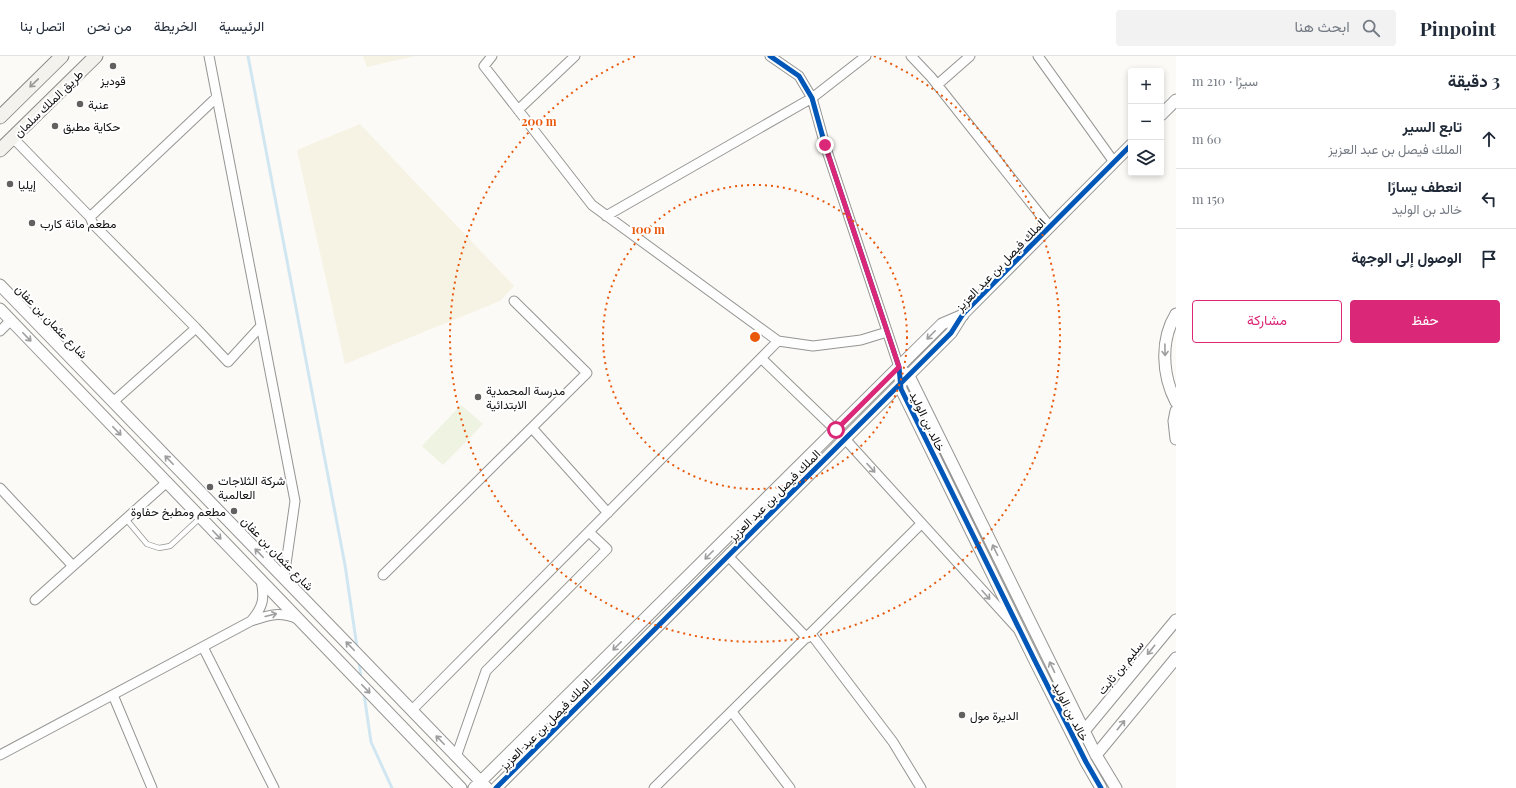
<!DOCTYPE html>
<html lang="ar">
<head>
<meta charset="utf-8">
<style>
	body { margin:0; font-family:"Playfair Display",Vazirmatn,serif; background:#f2f2f3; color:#1f2937; direction:rtl }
	.controls { position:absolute; right:12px; top:12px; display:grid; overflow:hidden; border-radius:4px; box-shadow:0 2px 6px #0003 }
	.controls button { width:36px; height:36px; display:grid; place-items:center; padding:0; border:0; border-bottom:1px solid #e0e1e3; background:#fff; color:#1f2937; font:20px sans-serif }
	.stop { position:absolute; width:12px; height:12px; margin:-9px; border:3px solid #db2777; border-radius:50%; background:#fff }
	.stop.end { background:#db2777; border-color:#fff; box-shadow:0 1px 4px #0008 }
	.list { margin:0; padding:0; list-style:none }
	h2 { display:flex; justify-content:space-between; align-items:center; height:52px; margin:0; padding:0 16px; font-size:17px }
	h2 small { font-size:13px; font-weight:400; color:#747a83 }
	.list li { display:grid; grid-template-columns:26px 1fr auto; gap:12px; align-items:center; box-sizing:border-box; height:60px; padding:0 16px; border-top:1px solid #e0e1e3 }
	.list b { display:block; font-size:15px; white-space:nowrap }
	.list p { margin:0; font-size:13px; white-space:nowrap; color:#747a83 }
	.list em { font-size:13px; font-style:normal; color:#747a83 }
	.actions { display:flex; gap:8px; padding:12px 16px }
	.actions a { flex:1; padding:9px 0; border:1px solid #db2777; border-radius:4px; text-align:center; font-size:14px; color:#db2777 }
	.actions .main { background:#db2777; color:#fff }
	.icon { flex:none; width:22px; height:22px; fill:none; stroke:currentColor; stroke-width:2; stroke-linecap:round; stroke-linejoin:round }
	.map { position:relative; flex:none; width:1176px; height:732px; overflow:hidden; direction:ltr }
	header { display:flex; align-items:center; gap:24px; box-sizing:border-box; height:56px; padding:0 20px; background:#fff; border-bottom:1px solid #e0e1e3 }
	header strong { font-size:19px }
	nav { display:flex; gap:22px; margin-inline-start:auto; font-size:14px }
	.search { width:280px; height:36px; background:#f2f2f3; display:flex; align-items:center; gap:10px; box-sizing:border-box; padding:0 14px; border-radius:4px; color:#747a83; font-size:15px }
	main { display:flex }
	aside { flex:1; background:#fff }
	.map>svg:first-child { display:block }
</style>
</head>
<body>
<header>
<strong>Pinpoint</strong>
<div class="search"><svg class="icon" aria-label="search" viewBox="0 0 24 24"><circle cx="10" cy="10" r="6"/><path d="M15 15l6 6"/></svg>ابحث هنا</div>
<nav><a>الرئيسية</a><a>الخريطة</a><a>من نحن</a><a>اتصل بنا</a></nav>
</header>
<main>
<aside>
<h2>3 دقيقة<small>سيرًا · 210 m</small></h2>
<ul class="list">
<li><svg class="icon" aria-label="ahead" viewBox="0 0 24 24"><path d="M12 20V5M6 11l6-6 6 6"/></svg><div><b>تابع السير</b><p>الملك فيصل بن عبد العزيز</p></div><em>60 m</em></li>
<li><svg class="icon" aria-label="left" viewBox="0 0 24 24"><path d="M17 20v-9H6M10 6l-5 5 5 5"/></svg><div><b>انعطف يسارًا</b><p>خالد بن الوليد</p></div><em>150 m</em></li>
<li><svg class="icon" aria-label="arrive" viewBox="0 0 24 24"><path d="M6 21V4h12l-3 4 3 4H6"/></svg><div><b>الوصول إلى الوجهة</b></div></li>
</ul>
<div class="actions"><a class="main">حفظ</a><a>مشاركة</a></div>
</aside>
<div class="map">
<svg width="1176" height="732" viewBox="0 0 1176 732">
	<rect width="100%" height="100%" fill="#fbfaf6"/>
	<path fill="#f6f3e4" d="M363,0H415L367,11Z
		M360,68L514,230L500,245L345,308L297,94Z"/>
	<path fill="#eff3e1" d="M461,349L483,368L443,409L422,390Z"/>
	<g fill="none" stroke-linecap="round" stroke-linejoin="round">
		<path stroke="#d0e7f2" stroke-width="3" d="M248,0L345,509L357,591
			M359,607L361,621
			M364,638L371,686L392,732"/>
		<defs>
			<path id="service" d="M126,463L147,488L159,492L170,490L200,462"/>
			<path id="minor" d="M209,0L295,445L284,522
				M492,0L484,10L592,149L778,285
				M770,0L799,20L812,42L825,89L899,311
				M911,0L931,21L1050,171
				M1038,0L1114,106
				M937,29L970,0
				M217,41L90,161L93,168L196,272L228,306L261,270
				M518,54L575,0
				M13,82L90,161
				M606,160L812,42L866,0
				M0,275L11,264
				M761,302L845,383L1017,572
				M113,346L196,272
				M532,372L608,457
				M0,432L73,510
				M728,500L807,582
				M383,519L587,317L514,245
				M261,524C265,543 263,551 251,565C269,559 279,555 298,563
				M35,544L167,426
				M811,578L893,686L921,732
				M203,591L274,732
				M113,639L152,732
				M412,654L778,285L813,290L861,284L887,276
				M732,656L790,732
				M0,699L251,565
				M456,701L486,615L607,493L589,476
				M654,732L921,468"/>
			<path id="tertiary" d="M1161,59L1176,44
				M0,229L487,732
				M0,253L461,732
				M1176,258C1160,284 1162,319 1176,346
				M904,316L911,324L1096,699L1116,732
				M900,322L901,333L1035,605L1086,706L1101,732
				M1176,355L1174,365L1176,383
				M1084,675L1176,564
				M1096,699L1176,602
				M474,732L942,268L963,259
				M496,732L951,277L963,258L1131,89"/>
			<path id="secondary" d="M0,61L62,0
				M0,94L96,0"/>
		</defs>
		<use href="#service" stroke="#959593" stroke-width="6"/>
		<use href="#minor" stroke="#959593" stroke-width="11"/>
		<use href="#tertiary" stroke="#959593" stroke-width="13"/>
		<use href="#secondary" stroke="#8c8b8a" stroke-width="15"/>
		<use href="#service" stroke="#fefefe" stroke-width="4.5"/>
		<use href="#minor" stroke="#fefefe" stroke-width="9"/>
		<use href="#tertiary" stroke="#fefefe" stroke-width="11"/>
		<use href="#secondary" stroke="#f4f2ec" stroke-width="13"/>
		<defs>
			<path id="cycleway" d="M770,0L799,20L812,42L825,89L899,311L901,333L1035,605L1086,706L1101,732
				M496,732L951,277L963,258L1131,89"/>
		</defs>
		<use href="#cycleway" stroke="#fff" stroke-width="8"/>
		<use href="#cycleway" stroke="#0057b8" stroke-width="5"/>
	</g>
	<defs><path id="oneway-shaft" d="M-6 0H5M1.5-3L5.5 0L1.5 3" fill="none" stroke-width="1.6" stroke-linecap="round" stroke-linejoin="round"/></defs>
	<use stroke="#989794" href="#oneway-shaft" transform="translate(34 27) rotate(136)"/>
	<g stroke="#9e9e9e">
		<use href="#oneway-shaft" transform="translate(931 279) rotate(135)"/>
		<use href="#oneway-shaft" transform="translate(27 281) rotate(46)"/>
		<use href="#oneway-shaft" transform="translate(1165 294) rotate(89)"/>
		<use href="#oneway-shaft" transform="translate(117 375) rotate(46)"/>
		<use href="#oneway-shaft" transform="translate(169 404) rotate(-134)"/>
		<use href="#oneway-shaft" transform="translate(871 412) rotate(48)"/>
		<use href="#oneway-shaft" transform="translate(217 479) rotate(46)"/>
		<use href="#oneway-shaft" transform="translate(995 494) rotate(-116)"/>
		<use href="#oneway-shaft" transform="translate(259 497) rotate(-134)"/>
		<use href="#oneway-shaft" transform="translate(709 499) rotate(135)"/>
		<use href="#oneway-shaft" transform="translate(986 539) rotate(48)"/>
		<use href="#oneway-shaft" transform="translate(271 559) rotate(-14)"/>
		<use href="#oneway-shaft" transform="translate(350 590) rotate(-134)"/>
		<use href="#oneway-shaft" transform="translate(617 590) rotate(135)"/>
		<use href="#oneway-shaft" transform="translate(1151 594) rotate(129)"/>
		<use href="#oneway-shaft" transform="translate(1052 611) rotate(-116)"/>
		<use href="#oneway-shaft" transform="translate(366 633) rotate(46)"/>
		<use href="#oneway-shaft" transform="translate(1121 669) rotate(-51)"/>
		<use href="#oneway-shaft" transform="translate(440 684) rotate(-134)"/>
	</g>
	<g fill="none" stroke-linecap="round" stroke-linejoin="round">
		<path stroke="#db2777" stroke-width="5" d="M825,89L899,311L836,374"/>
	</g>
	<g fill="none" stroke="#e8590c" stroke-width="2" stroke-dasharray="2 4">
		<circle cx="755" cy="281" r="152"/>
		<path d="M874 0A305 305 0 1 1 636 0"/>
	</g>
	<g fill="#626160" stroke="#fff" stroke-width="1.5">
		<circle cx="113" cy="10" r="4"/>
		<circle cx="80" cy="48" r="4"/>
		<circle cx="55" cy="70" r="4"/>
		<circle cx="10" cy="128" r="4"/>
		<circle cx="32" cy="167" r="4"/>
		<circle cx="478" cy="341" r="4"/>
		<circle cx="210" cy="431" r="4"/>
		<circle cx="234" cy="455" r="4"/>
		<circle cx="962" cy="659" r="4"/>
	</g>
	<g text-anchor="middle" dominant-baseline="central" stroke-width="4" stroke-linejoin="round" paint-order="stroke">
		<g font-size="12" fill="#0f0f0f" stroke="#fff" text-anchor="start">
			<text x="113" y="24" text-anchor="middle">قوديز</text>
			<text x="88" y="48">عنبة</text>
			<text x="63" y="70">حكاية مطبق</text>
			<text x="18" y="128">إيليا</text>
			<text x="40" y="167">مطعم مائة كارب</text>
			<text x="486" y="334">مدرسة المحمدية<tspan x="486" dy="14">الابتدائية</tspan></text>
			<text x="218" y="424">شركة الثلاجات<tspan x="218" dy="14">العالمية</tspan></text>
			<text x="226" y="455" text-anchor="end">مطعم ومطبخ حفاوة</text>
			<text x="970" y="659">الديرة مول</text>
		</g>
		<g font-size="12" fill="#0f0f0f" stroke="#fff">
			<text transform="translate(48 47) rotate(-44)">طريق الملك سلمان</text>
			<text transform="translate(1000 208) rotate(-46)">الملك فيصل بن عبد العزيز</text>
			<text transform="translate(52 265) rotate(46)">شارع عثمان بن عفان</text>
			<text transform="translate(928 365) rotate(64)">خالد بن الوليد</text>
			<text transform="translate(774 439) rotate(-45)">الملك فيصل بن عبد العزيز</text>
			<text transform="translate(278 497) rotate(46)">شارع عثمان بن عفان</text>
			<text transform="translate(1120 611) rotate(-51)">سليم بن ثابت</text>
			<text transform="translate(1071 655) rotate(63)">خالد بن الوليد</text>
			<text transform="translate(545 668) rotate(-45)">الملك فيصل بن عبد العزيز</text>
		</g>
	</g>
	<circle cx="755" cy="281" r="6" fill="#e8590c" stroke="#fff" stroke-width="2"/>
	<g font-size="12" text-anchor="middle" font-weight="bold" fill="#e8590c" stroke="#fff" stroke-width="4" stroke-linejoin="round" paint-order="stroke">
		<text x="539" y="70">200 m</text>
		<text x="648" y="178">100 m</text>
	</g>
</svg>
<div class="controls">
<button>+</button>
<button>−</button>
<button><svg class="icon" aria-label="layers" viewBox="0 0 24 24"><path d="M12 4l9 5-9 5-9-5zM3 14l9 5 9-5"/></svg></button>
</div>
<div class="stop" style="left:836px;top:374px"></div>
<div class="stop end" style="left:825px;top:89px"></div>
</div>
</main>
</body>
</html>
